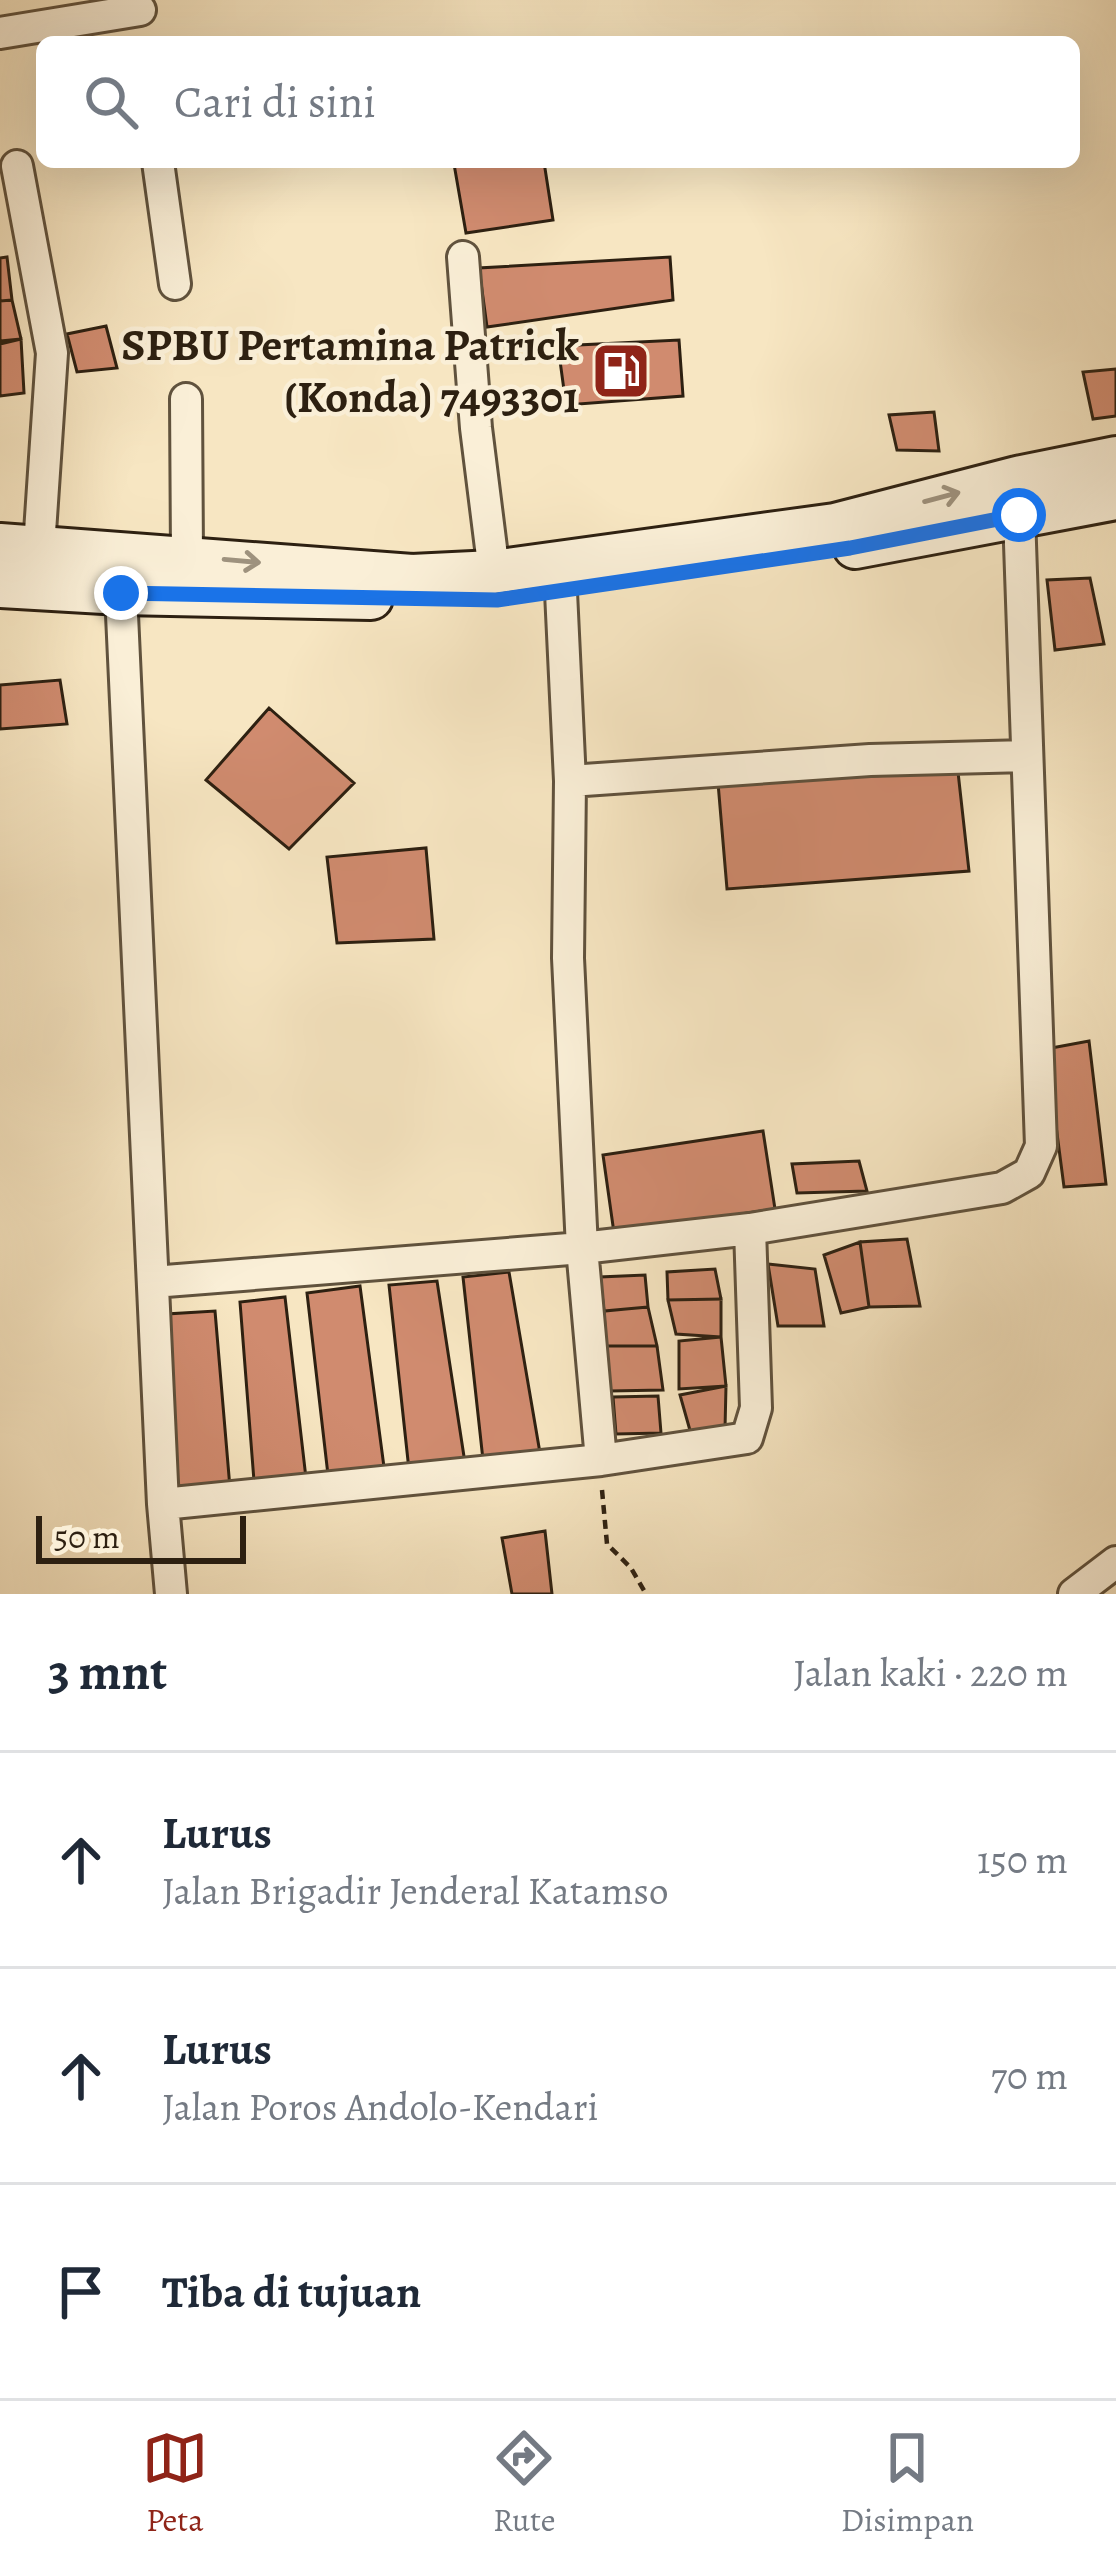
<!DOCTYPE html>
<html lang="id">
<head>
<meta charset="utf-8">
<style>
	body { margin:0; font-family:Alegreya,serif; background:#f6f6f7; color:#1f2937 }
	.scale { position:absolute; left:36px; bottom:30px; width:210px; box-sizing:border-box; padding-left:12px; border:6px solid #2d2011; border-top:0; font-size:33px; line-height:42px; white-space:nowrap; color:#2d2011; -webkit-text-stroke:9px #faefd7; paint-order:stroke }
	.stop { position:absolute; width:36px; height:36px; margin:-27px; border:9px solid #1a73e8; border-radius:50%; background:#fff }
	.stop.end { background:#1a73e8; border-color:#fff; box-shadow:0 3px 12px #0008 }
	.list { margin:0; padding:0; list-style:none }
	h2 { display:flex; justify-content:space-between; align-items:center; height:156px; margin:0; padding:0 48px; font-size:51px }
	h2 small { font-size:39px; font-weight:400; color:#747a83 }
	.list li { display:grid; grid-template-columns:78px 1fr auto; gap:36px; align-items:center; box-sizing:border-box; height:216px; padding:0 48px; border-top:3px solid #e0e1e3 }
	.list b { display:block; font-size:45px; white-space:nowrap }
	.list p { margin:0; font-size:39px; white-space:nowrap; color:#747a83 }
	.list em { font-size:39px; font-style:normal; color:#747a83 }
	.icon { flex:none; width:66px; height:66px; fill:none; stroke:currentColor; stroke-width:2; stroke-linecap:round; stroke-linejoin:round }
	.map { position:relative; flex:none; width:1116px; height:1594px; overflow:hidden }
	.search { position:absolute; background:#fff; box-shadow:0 12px 48px #0002; left:36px; right:36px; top:36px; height:132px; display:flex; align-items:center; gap:30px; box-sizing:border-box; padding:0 42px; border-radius:18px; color:#747a83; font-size:45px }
	.sheet { height:804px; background:#fff }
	nav { display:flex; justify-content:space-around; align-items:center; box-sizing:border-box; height:168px; border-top:3px solid #e0e1e3; background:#fff; font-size:33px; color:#747a83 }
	nav a { display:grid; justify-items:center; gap:6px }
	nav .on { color:#8f2418 }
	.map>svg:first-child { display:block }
</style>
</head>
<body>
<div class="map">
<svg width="1116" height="1594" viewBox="0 0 1116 1594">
	<rect width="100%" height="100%" fill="#f7e6c2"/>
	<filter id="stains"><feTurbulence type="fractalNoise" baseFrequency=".00167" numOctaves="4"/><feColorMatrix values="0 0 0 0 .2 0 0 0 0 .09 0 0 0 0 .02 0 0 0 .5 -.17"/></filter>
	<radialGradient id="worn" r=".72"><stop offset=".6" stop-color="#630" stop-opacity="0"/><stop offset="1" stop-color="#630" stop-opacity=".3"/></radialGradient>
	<path fill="#d08b6f" stroke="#2d2011" stroke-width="3" d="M544,162L553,220L466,233L454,164Z
		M7,257L12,300L0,301V258Z
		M670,257L673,300L487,327L479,268Z
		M12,300L21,339L0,341V301Z
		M106,326L117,368L77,372L67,334Z
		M21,339L24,393L0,396V344Z
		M679,340L683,396L566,405L558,346Z
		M1116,369V416L1093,419L1083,372Z
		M934,412L939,451L897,450L889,415Z
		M1090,578L1104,644L1055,650L1047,580Z
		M60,680L67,724L0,729V685Z
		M269,708L354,783L289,849L206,780Z
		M958,772L969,871L727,889L718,783Z
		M426,848L434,939L337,943L327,857Z
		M1089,1041L1106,1184L1064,1187L1046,1049Z
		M763,1131L775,1209L614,1233L603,1155Z
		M859,1161L867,1191L797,1193L792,1164Z
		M907,1239L920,1306L869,1307L860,1242Z
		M860,1242L869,1307L841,1313L824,1255Z
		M768,1264L815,1269L824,1326H778Z
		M715,1269L721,1299L668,1300L667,1272Z
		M509,1272L540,1453L483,1460L463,1277Z
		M645,1275L648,1307L604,1311L600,1277Z
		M437,1281L465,1463L409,1470L389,1285Z
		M360,1286L384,1467L328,1475L307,1293Z
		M285,1297L306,1478L254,1481L240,1302Z
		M721,1299V1337L676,1334L668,1300Z
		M648,1307L657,1346H606L604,1311Z
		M215,1311L230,1488L178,1496L167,1314Z
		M721,1337L726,1386L679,1389V1341Z
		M606,1346H657L663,1390L610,1391Z
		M726,1386L725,1429L691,1434L680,1395Z
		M658,1396L661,1433L616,1434L613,1397Z
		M545,1531L552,1594H512L502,1538Z"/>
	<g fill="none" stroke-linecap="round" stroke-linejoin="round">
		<defs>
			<path id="minor" d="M0,33L140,10
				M158,162L175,284
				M17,166L52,353L39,547
				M463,257L476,428L494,572
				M186,399L187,556
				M561,592L570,781L568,958L582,1248L601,1460
				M121,593L163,1504L171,1594
				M570,781L870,760L1026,756
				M153,1282L582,1248L750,1229L1002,1188L1029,1173L1041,1146L1019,515
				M163,1504L601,1460L747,1438L756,1408L750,1229
				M1074,1594L1116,1562"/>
			<path id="secondary" d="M0,545L412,576L494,572L835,525L1017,478L1116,458
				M855,547L1116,498
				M0,586L121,593L371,598"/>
		</defs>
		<use href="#minor" stroke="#60523d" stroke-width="36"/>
		<use href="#secondary" stroke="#2d2011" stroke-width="48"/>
		<path stroke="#2d2011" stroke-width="4.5" stroke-dasharray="9 6" stroke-linecap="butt" d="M602,1490L607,1544L631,1568L646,1594"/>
		<use href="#minor" stroke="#faefd7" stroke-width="30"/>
		<use href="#secondary" stroke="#faefd7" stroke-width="42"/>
	</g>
	<defs><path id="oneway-shaft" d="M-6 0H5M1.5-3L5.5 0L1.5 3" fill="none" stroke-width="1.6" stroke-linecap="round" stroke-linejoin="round" transform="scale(3)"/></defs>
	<g stroke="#9e927e">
		<use href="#oneway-shaft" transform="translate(942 497) rotate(-15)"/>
		<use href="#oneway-shaft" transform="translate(242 561) rotate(5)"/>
	</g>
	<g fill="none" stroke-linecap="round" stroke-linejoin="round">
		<path stroke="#1a73e8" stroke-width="15" d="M121,593L497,600L850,548L1019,515"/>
	</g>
	<defs>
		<symbol id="fuel-square" viewBox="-11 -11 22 22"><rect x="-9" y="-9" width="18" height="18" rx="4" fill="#8f2418" stroke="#faefd7"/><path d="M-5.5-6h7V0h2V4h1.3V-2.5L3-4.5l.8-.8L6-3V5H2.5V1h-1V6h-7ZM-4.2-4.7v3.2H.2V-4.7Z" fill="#fff"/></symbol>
	</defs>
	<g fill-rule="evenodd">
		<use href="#fuel-square" x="588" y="338" width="66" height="66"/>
	</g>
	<g text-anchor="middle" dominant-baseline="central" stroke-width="9" stroke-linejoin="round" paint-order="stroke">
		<g font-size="45" font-weight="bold" fill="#2d2011" stroke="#faefd7" text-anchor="end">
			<text x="579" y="345">SPBU Pertamina Patrick<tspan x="579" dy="52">(Konda) 7493301</tspan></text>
		</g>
	</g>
	<rect width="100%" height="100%" filter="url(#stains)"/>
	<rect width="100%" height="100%" fill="url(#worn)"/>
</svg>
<div class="scale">50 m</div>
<div class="stop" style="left:1019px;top:515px"></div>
<div class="stop end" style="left:121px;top:593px"></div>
<div class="search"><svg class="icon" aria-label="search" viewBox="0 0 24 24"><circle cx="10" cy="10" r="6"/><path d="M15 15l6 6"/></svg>Cari di sini</div>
</div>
<section class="sheet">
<h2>3 mnt<small>Jalan kaki · 220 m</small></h2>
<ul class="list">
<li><svg class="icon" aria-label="ahead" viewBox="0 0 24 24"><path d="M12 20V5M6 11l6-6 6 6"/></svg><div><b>Lurus</b><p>Jalan Brigadir Jenderal Katamso</p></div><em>150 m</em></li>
<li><svg class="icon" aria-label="ahead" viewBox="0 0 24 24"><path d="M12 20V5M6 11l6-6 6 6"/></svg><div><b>Lurus</b><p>Jalan Poros Andolo-Kendari</p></div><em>70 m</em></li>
<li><svg class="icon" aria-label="arrive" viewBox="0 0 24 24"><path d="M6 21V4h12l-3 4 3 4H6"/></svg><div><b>Tiba di tujuan</b></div></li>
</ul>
</section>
<nav>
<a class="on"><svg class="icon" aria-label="map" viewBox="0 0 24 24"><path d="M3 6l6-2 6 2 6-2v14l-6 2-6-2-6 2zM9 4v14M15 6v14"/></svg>Peta</a>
<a><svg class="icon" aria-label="directions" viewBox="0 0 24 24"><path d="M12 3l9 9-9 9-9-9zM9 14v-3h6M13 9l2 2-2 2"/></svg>Rute</a>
<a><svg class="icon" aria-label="saved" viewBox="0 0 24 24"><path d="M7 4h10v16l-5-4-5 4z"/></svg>Disimpan</a>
</nav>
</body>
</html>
